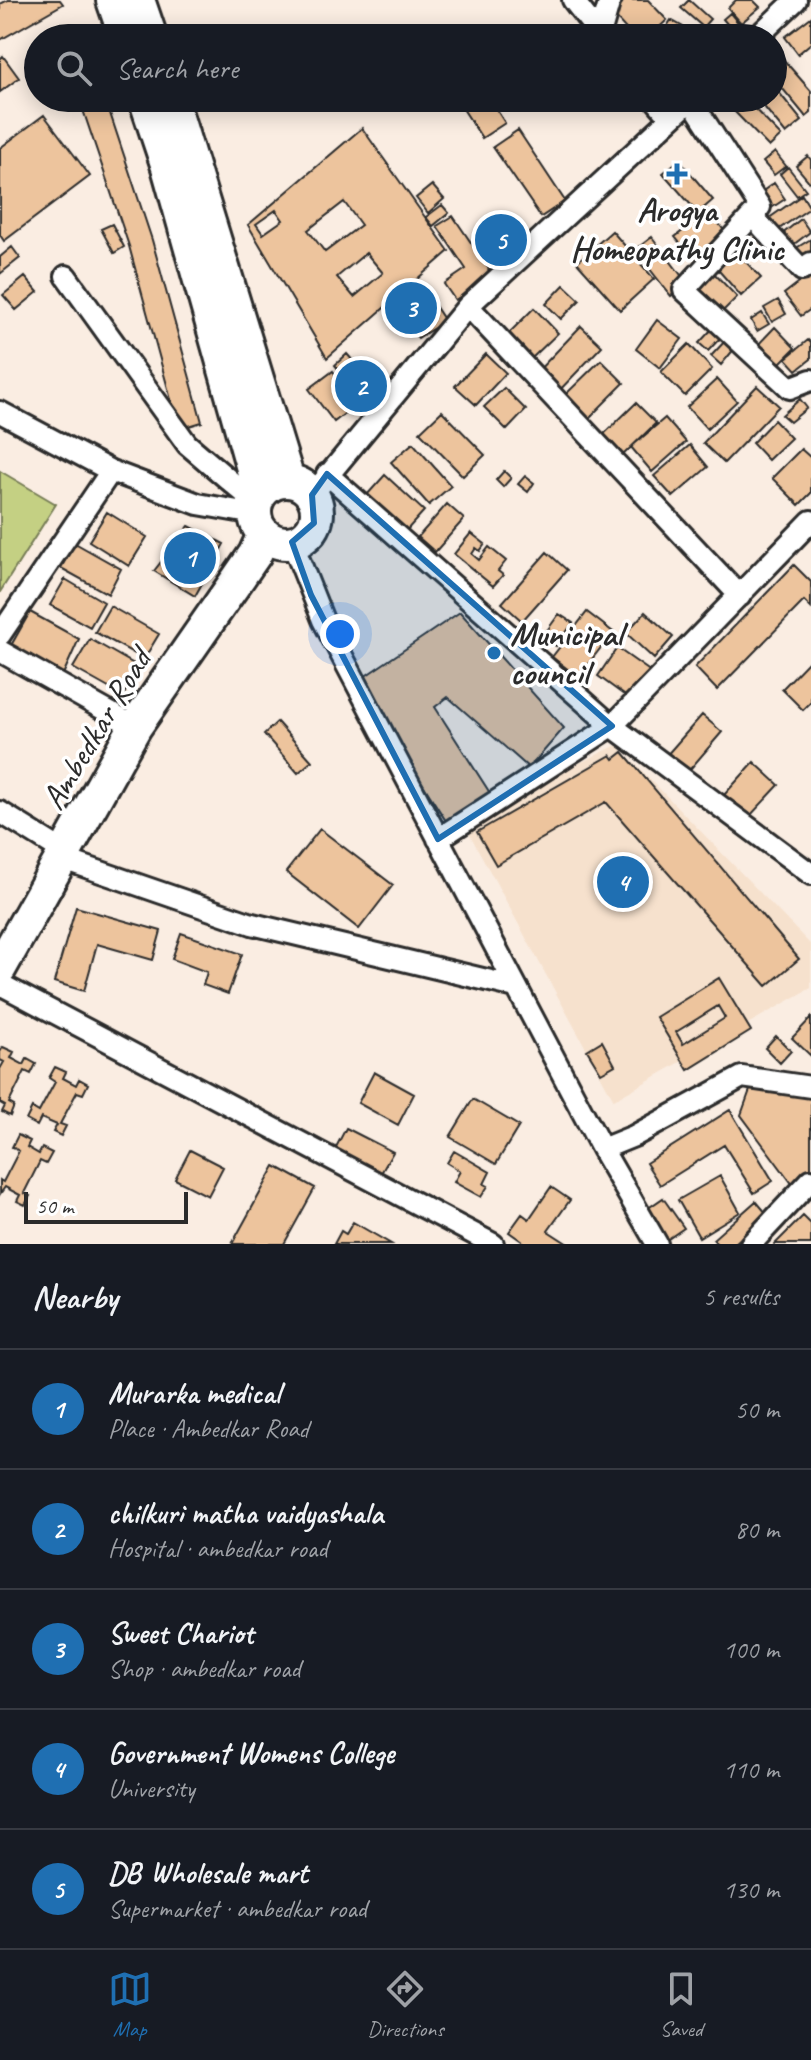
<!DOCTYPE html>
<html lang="en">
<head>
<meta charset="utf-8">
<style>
	body { margin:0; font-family:Caveat,sans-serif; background:#242831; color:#f1f3f6 }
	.scale { position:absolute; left:24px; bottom:20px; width:164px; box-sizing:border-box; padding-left:8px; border:4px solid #2b2b2b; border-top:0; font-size:22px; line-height:28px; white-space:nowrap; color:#2b2b2b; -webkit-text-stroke:6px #fff; paint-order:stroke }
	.you { position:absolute; left:340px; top:634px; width:28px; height:28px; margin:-20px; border:6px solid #fff; border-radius:50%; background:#1a73e8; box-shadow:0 0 0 12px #1a73e833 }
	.badge { display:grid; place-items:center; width:52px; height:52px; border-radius:50%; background:#1f6fb2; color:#fff; font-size:26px; font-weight:700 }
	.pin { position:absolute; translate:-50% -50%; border:4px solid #fff; box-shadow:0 2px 8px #0006 }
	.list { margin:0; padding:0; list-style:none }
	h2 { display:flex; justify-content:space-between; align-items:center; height:104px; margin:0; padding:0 32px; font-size:34px }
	h2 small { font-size:26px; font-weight:400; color:#9ea1a6 }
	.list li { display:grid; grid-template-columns:52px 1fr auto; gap:24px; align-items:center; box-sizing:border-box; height:120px; padding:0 32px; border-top:2px solid #363941 }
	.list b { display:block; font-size:30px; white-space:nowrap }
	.list p { margin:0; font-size:26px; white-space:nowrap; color:#9ea1a6 }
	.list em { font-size:26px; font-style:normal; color:#9ea1a6 }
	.icon { flex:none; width:44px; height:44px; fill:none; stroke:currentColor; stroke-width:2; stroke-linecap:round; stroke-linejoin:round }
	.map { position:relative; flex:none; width:811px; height:1244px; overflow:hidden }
	.search { position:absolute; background:#171b24; box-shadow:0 4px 20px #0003; left:24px; right:24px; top:24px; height:88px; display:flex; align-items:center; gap:20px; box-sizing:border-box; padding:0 28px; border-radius:44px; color:#9ea1a6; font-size:30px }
	.sheet { height:704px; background:#171b24 }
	nav { display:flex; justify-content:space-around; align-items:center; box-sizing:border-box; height:112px; border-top:2px solid #363941; background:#171b24; font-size:22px; color:#9ea1a6 }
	nav a { display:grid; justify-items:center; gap:4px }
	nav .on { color:#1f6fb2 }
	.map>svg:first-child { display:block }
</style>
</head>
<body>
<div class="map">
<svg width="811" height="1244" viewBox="0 0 811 1244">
	<rect width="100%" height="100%" fill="#faede2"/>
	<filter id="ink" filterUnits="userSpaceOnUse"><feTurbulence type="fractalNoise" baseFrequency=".0125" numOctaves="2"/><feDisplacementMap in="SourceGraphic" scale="16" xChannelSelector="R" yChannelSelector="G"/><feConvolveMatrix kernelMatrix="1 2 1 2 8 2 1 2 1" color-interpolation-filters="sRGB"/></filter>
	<g filter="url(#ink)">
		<path fill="#f6e1cd" d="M617,745L811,945V988L614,1100L462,820Z"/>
		<path fill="#c4d083" stroke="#787e57" stroke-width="2" d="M0,471L56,504L0,592Z"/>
		<path fill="#edc49d" stroke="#2b2b2b" stroke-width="2" fill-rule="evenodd" d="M8,0H60L63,4L0,40V4Z
			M624,0H648L667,20L648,38H634L614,16Z
			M689,0L710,19L703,27L681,8Z
			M736,0H753L760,7L741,23L728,8Z
			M730,13L740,25L733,31L723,19Z
			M811,17V43L798,54L785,37Z
			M671,20L683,27L679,35L666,28Z
			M719,27L725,38H716L712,31Z
			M700,29L709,38H691Z
			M3,56L19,78L0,92V59Z
			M782,58L811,91V113L806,117L773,77V66Z
			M38,68V91L29,71Z
			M773,85L802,121L786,134L757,98H773Z
			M79,98H105L152,240L202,422L179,429L129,246Z
			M456,98H489L505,123L482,138Z
			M744,98L781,136L769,147L732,109Z
			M44,115L90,176L4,241L0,235V148Z
			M362,128L449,251L327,358L248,225Z
			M518,130L565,201L541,217L493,147Z
			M775,152L786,166L774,175L763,162Z
			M808,156L811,160V184L796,166Z
			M679,160L713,200L698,213L663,173Z
			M788,167L806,190L797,196L780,174Z
			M774,183L785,199L767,211L756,196Z
			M432,185L444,199L428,213L416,198Z
			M802,195L810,208L773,233L765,221Z
			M344,202L361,225L325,252L308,230Z
			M442,205L449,213L433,226L426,217Z
			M276,210L283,220L263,234L256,224Z
			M709,210L725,232L692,258L675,237Z
			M453,216L493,275L455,300L444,284L466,269L437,226Z
			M801,219L810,232L785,251L776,239Z
			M112,224L124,247L114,253L101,229Z
			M612,231L654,279L620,310L577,262Z
			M652,237L687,283L671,296L635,250Z
			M811,239V259L802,264L793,250Z
			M12,247L20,258L0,274V257Z
			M732,247L761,278L741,296L713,264Z
			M366,253L383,273L354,297L337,277Z
			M709,268L737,297L718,316L690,287Z
			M811,273V309L801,316L784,294Z
			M25,277L38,292L16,310L3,295Z
			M564,285L580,300L561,319L546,304Z
			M424,289L445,321L418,338L397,307Z
			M778,300L786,314L772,322L764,308Z
			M534,308L558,333L531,359L507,335Z
			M762,313L769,324L757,331L751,320Z
			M657,320L682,339L660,368L636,349Z
			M581,326L602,346L556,394L535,374Z
			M775,327L795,348L773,370L753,350Z
			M713,328L722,336L708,351L699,343Z
			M726,340L735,348L721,365L711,356Z
			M808,340L811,343V359L797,370L786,358Z
			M689,344L712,369L685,396L661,372Z
			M347,354L375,386L361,397L335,365Z
			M486,354L506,373L476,405L455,386Z
			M601,360L624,383L588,419L565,395Z
			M333,371L357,404L334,422L309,389Z
			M717,379L737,401L707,429L687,407Z
			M757,386L779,406L724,463L703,443Z
			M504,388L526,410L507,430L484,407Z
			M800,399L807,408L790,422L782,415Z
			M636,403L656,423L622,456L602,436Z
			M442,411L485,455L463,476L420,432Z
			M665,418L686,442L652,472L631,447Z
			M774,420L791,438L768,460L752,443Z
			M413,443L451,486L429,505L391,462Z
			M690,445L708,467L673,497L654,476Z
			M801,449L811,458V493L799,505L772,478Z
			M504,471L511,478L503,487L496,480Z
			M385,475L424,511L405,532L366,496Z
			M525,476L534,483L528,492L518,484Z
			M447,504L464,519L435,552L418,537Z
			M107,512L147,537L129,566L89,541Z
			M189,526L224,544L195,596L154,571Z
			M471,533L485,544L480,551L476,548L472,554L479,560L489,547L506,561L498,571L503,575L493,586L454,554Z
			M75,543L121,569L108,594L61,568Z
			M547,552L567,570L522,621L502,603Z
			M794,565L811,582V608L804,601L717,690L695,667Z
			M65,579L104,602L90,627L50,605Z
			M110,606L159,634L144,659L95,632Z
			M30,612L79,639L61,679L9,649Z
			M460,612L564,728L529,768L448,697L435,707L490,793L446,821L358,681Z
			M587,612L613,632L578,677L552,657Z
			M645,612L673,637L654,659L626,633Z
			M559,614L573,623L556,646L543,636Z
			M90,639L139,667L123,696L73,668Z
			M617,648L651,672L631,700L598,676Z
			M811,659V702L803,710L782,689Z
			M702,715L722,732L685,775L665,757Z
			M277,722L312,761L298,773L264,734Z
			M623,752L799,959L767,986L606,802L496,865L477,832L611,755L614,759Z
			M754,762L779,785L748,818L724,795Z
			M320,829L393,885L359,929L286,872Z
			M76,907L161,931L153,960L97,944L84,991L54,982Z
			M181,933L242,954L228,994L203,985L207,972L172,959Z
			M719,978L751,1031L688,1070L656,1017ZM718,1006L725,1018L683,1044L676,1032Z
			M811,1018V1056L792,1038Z
			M776,1036L791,1051L780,1063L765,1048Z
			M602,1041L615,1065L601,1073L587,1050Z
			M3,1047L14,1052L11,1058L24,1065L27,1059L36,1064L31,1074L25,1071L9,1103L14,1106L10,1116L2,1112L5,1106L0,1103V1069L4,1062L0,1060V1052Z
			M55,1067L66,1072L63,1078L76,1085L79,1079L88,1084L83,1094L77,1092L60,1124L66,1126L61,1136L53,1132L57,1125L41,1118L37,1126L26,1120L32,1108L39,1112L55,1082L49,1078Z
			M374,1072L414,1094L398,1125L358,1103Z
			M750,1090L811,1094V1167L793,1185L741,1115Z
			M473,1099L519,1126L496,1164L450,1137Z
			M730,1110L773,1181L754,1193L724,1145L660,1185L646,1163Z
			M346,1128L393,1152L380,1175L334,1151Z
			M18,1135L30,1141L27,1147L39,1154L42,1148L52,1153L46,1164L40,1161L24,1193L30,1196L25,1205L17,1201L20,1195L5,1187L0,1194V1180L3,1182L19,1151L12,1147Z
			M190,1150L223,1167L208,1196L175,1179Z
			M454,1151L490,1172L484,1184L488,1186L481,1197L454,1182L460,1171L447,1163Z
			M275,1166L315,1188L284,1244H232Z
			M720,1176L740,1212L699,1237L678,1200Z
			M551,1187L570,1200L548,1231L568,1244H526L509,1232L522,1214L529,1219Z
			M663,1198L684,1228L665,1241L644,1211Z
			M756,1201L767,1214L734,1244H717L713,1239Z
			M803,1216L811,1224V1244H775Z
			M353,1222L391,1244H334L341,1231L346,1234Z"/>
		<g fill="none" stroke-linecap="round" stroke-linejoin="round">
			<defs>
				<path id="minor" d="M573,0L600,35
					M602,38L600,35L610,0
					M756,38L796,0
					M654,98L671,118
					M691,100L760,207L684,290L790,388L811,380
					M752,216L802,270L811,263
					M66,276L187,444L256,503
					M468,306L740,596
					M0,412L111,471L198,504L255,514
					M327,474L612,726L811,874
					M312,495L468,306L693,98
					M292,542L323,620L602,1149L657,1244
					M0,635L111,471
					M0,651L135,727
					M0,812L66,853
					M438,839L612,726L811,521
					M63,859L252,924L516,987
					M0,984L493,1244
					M602,1149L634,1136L742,1077L811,1087
					M751,1244L811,1180"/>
				<path id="primary" d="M113,0L126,38
					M138,0L151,38
					M145,98L168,167L260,494
					M171,98L288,480
					M255 512a31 31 0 1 1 62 0a31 31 0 1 1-62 0Z
					M0,968L135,727L255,554L264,534"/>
			</defs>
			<use href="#minor" stroke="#2b2b2b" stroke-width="26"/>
			<use href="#primary" stroke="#2b2b2b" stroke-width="38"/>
			<use href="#minor" stroke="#fff" stroke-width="20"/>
			<use href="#primary" stroke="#fff" stroke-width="32"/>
		</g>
	</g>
	<path fill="#1f6fb2" fill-opacity="0.2" stroke="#1f6fb2" stroke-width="6" stroke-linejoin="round" d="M327,474L612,726L438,839L311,595L292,542L314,523L312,495Z"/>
	<g fill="#1f6fb2" stroke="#fff" stroke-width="3">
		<path d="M673 162h8v8h8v8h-8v8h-8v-8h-8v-8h8z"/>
		<circle cx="494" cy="653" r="8"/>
	</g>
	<g text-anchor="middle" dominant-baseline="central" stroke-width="7" stroke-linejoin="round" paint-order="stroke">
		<g font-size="34" font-weight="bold" fill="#2b2b2b" stroke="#fff">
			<text x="677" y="209">Arogya<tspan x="677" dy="39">Homeopathy Clinic</tspan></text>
			<text x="510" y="633" text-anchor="start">Municipal<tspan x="510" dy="39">council</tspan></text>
		</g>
		<g font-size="34" fill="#2b2b2b" stroke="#fff">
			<text transform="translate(96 729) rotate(-59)">Ambedkar Road</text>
		</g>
	</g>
</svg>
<div class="scale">50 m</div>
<div class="you"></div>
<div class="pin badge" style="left:190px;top:558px">1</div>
<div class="pin badge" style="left:361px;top:386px">2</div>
<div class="pin badge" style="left:411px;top:308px">3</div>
<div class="pin badge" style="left:623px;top:882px">4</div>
<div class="pin badge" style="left:501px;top:240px">5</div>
<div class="search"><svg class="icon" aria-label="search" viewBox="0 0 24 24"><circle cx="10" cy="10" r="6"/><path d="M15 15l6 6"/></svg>Search here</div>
</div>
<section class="sheet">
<h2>Nearby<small>5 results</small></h2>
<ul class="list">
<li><span class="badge">1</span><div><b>Murarka medical</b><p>Place · Ambedkar Road</p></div><em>50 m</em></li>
<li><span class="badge">2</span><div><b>chilkuri matha vaidyashala</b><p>Hospital · ambedkar road</p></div><em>80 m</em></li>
<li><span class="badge">3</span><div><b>Sweet Chariot</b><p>Shop · ambedkar road</p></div><em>100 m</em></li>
<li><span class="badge">4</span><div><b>Government Womens College</b><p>University</p></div><em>110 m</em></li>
<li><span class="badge">5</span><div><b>DB Wholesale mart</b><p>Supermarket · ambedkar road</p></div><em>130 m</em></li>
</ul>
</section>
<nav>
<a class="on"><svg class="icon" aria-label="map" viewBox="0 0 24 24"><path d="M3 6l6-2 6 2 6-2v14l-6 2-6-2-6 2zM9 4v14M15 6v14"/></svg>Map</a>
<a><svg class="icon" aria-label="directions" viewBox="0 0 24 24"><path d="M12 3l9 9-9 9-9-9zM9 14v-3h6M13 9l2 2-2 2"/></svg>Directions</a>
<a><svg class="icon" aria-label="saved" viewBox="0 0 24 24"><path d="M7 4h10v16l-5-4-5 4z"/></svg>Saved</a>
</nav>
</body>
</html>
